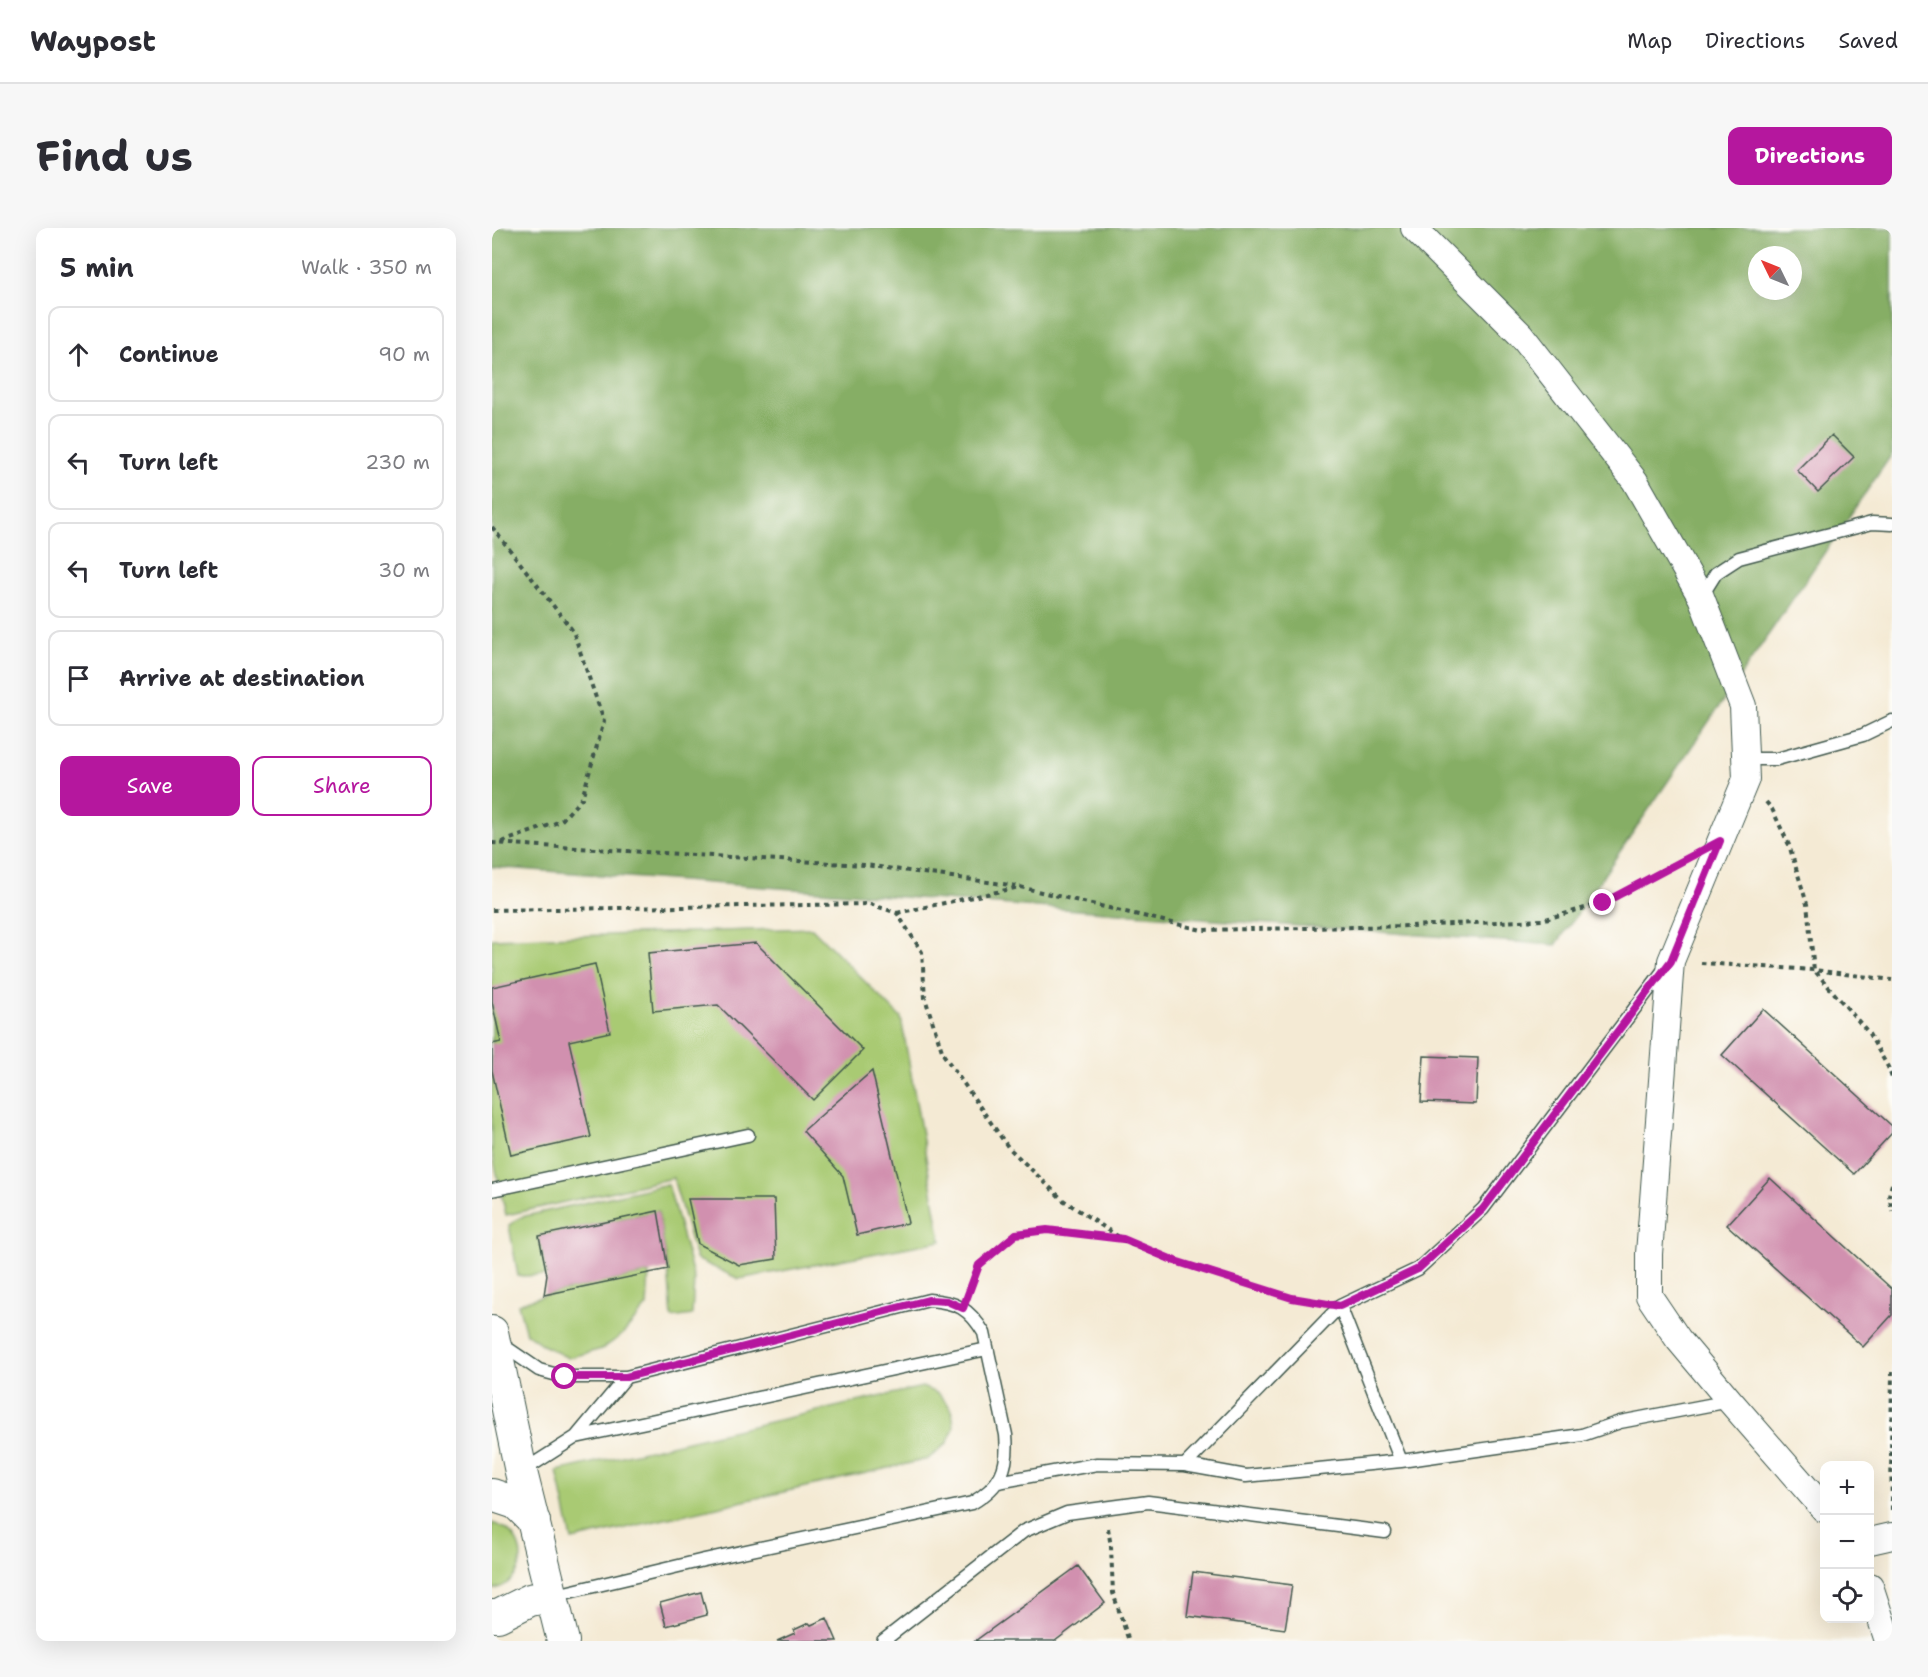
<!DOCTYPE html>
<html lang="en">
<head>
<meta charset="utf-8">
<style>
	body { margin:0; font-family:"Shantell Sans",sans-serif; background:#f7f7f7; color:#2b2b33 }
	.controls { position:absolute; right:18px; bottom:18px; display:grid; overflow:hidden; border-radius:12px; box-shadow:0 6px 24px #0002 }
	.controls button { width:54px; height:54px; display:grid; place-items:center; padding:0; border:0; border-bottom:2px solid #e1e1e2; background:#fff; color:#2b2b33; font:30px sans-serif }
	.compass { position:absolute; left:1256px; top:18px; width:54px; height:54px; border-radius:50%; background:#fff; box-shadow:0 6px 24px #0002; rotate:313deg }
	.stop { position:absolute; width:18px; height:18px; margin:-14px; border:4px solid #b5179e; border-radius:50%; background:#fff }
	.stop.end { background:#b5179e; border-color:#fff; box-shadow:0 2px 6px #0008 }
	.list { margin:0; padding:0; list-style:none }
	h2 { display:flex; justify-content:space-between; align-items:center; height:78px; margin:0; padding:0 24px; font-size:26px }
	h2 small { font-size:20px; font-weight:400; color:#7c7c81 }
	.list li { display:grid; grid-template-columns:39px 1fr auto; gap:18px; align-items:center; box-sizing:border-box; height:96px; margin:0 12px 12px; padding:0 12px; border:2px solid #e1e1e2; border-radius:12px }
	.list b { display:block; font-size:22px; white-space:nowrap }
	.list em { font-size:20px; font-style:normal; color:#7c7c81 }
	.actions { display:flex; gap:12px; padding:18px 24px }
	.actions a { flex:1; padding:14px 0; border:2px solid #b5179e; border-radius:12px; text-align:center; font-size:21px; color:#b5179e }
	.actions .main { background:#b5179e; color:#fff }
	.icon { flex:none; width:33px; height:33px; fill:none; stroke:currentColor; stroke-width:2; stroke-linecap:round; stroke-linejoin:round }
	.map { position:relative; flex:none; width:1400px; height:1413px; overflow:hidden; border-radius:12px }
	header { display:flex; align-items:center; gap:36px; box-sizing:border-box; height:84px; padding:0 30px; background:#fff; border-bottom:2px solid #e1e1e2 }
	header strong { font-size:28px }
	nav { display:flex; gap:33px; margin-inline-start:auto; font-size:21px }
	.intro { display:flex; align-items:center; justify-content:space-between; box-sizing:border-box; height:144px; padding:0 36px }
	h1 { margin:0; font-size:42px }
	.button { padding:15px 27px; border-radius:12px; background:#b5179e; color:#fff; font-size:21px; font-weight:700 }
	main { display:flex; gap:36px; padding:0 36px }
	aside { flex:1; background:#fff; border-radius:12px; box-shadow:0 6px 24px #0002 }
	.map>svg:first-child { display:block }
</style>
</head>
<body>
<header>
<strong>Waypost</strong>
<nav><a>Map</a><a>Directions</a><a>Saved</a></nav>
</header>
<div class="intro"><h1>Find us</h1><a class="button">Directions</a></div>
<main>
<aside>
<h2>5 min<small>Walk · 350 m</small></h2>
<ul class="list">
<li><svg class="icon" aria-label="ahead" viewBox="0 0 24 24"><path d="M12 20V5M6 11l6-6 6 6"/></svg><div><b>Continue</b></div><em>90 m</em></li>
<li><svg class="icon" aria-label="left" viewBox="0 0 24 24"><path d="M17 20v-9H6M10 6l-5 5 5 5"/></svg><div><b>Turn left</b></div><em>230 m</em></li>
<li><svg class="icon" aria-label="left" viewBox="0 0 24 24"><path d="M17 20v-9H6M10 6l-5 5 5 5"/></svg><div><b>Turn left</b></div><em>30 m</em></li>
<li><svg class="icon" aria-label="arrive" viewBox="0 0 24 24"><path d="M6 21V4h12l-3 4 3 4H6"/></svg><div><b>Arrive at destination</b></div></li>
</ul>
<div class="actions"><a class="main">Save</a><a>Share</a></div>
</aside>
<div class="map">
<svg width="1400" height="1413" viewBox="0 0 1400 1413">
	<rect width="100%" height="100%" fill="#fdfcf7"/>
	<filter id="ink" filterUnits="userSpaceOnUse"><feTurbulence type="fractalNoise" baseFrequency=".0167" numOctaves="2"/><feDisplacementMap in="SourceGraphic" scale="12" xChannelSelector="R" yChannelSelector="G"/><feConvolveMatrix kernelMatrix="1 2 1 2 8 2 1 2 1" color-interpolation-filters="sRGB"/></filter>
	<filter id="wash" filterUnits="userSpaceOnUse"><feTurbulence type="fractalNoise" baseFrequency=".008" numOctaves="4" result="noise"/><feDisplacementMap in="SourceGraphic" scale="24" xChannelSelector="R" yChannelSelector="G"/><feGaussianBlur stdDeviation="1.35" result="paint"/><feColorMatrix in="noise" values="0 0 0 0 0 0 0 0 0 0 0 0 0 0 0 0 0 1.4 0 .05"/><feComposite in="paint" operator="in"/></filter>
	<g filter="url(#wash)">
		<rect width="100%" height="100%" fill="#f4ead4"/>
		<path fill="#a9ca73" stroke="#648454" stroke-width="1.5" d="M320,700L409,790L449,1013L247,1051L204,1031L181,950L14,987L0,924V711Z
			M176,956L202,1051L200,1087L180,1090L176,1040L166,983L47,1008L55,1047L26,1048L17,997L29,989Z
			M157,1045L155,1078L130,1107L110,1121L76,1130L51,1117L34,1105L26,1076L52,1067Z
			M430,1159L447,1166L460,1182L462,1200L455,1215L436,1231L80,1312L65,1243Z
			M0,1295C38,1305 39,1353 0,1362Z"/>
		<path fill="#86ae65" stroke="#52764c" stroke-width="1.5" fill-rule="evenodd" d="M0,0H1400V226L1064,717L0,639ZM1265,27H1301V63H1265Z"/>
		<g id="blocks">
			<path fill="#d190af" d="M1340,207L1362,229L1326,264L1305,242Z
				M264,715L371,822L321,872L226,777L161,783L156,725Z
				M103,736L118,804L77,813L99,909L19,927L0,843V816L9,814L0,774V759Z
				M1271,781L1400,898V905L1362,946L1230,827Z
				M932,828L986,830L984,876L929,874Z
				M380,843L416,995L365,1007L351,948L311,903Z
				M1278,950L1400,1061V1087L1371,1119L1235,997Z
				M196,971H282L284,1031L247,1037L206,1016Z
				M166,983L176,1041L52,1067L55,1047L47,1008Z
				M586,1338L613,1375L563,1413H483Z
				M701,1344L800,1357L793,1401L695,1388Z
				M209,1364L215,1387L174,1398L168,1375Z
				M335,1390L345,1413H285L303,1405L302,1402L317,1395L319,1397Z"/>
		</g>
	</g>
	<g filter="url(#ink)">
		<use href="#blocks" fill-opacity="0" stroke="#3f574c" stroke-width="1.5"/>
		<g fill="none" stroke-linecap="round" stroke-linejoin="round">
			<defs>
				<path id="service" d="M1209,369L1224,345L1247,330L1380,295L1400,296
					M1254,531H1285L1371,507L1400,493
					M0,962L256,907
					M848,1078L909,1233
					M9,1116L47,1142L73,1149H134L437,1072C465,1074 477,1080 492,1105L514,1207C517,1240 509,1258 480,1275L212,1332L60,1368
					M84,1209L495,1121
					M693,1237L848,1078L926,1041L991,981L1174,739
					M29,1244L84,1209L134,1149
					M506,1254L605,1236L693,1237L754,1248L909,1233L1090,1207L1128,1194L1238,1173
					M391,1413L532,1303L575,1285L656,1274L893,1304"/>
				<path id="minor" d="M922,0L1029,107L1143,253L1209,369L1251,478L1254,551L1179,733L1157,1026V1068L1186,1111L1238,1173L1332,1281
					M1378,1313L1400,1308
					M1378,1358L1396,1413"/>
				<path id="tertiary" d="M0,1104L29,1244L71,1413
					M0,1267L24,1275L42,1293
					M0,1388H6L38,1372L59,1368"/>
			</defs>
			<use href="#service" stroke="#3f574c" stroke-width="15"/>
			<use href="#minor" stroke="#3f574c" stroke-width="28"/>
			<use href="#tertiary" stroke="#3f574c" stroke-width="34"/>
			<path stroke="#3f574c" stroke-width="4" stroke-dasharray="4.5 4.5" stroke-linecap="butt" d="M0,299L81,403L112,493L90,570L69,593L7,615
				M1274,574L1280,581L1297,617L1315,676L1322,742L1376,804L1396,839L1400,850
				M0,615L373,637L525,658
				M0,682L378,676L405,685L430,724L433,770L451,826L516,919L571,972L636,1015L683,1033L800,1070L821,1073
				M405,685L528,659L710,702L917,698L1050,692L1111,675L1188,634
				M1209,735L1322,742L1400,752
				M1400,956L1397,967L1400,983
				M478,1062L487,1037L524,1006L555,1002L630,1011
				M1400,1282L1399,1226L1400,1144
				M616,1300L619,1319L621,1365L637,1413"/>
			<use href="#service" stroke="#fff" stroke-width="12"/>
			<use href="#minor" stroke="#fff" stroke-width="26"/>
			<use href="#tertiary" stroke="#fff" stroke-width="32"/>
		</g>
	</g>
	<g fill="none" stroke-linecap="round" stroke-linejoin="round" filter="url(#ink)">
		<path stroke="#b5179e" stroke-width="8" d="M73,1149H134L437,1072L455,1073L471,1080L487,1037L524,1006L555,1002L631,1011L683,1033L800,1070L848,1078L926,1041L991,981L1179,733L1228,613L1111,675"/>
	</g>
</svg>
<div class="controls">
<button>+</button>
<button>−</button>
<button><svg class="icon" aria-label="locate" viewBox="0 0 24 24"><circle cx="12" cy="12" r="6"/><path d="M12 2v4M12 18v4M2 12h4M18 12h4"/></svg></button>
</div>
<svg class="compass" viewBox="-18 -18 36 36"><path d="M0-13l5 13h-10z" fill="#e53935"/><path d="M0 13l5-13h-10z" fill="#7c7c81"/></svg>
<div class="stop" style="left:73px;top:1149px"></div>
<div class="stop end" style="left:1111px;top:675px"></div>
</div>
</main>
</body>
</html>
